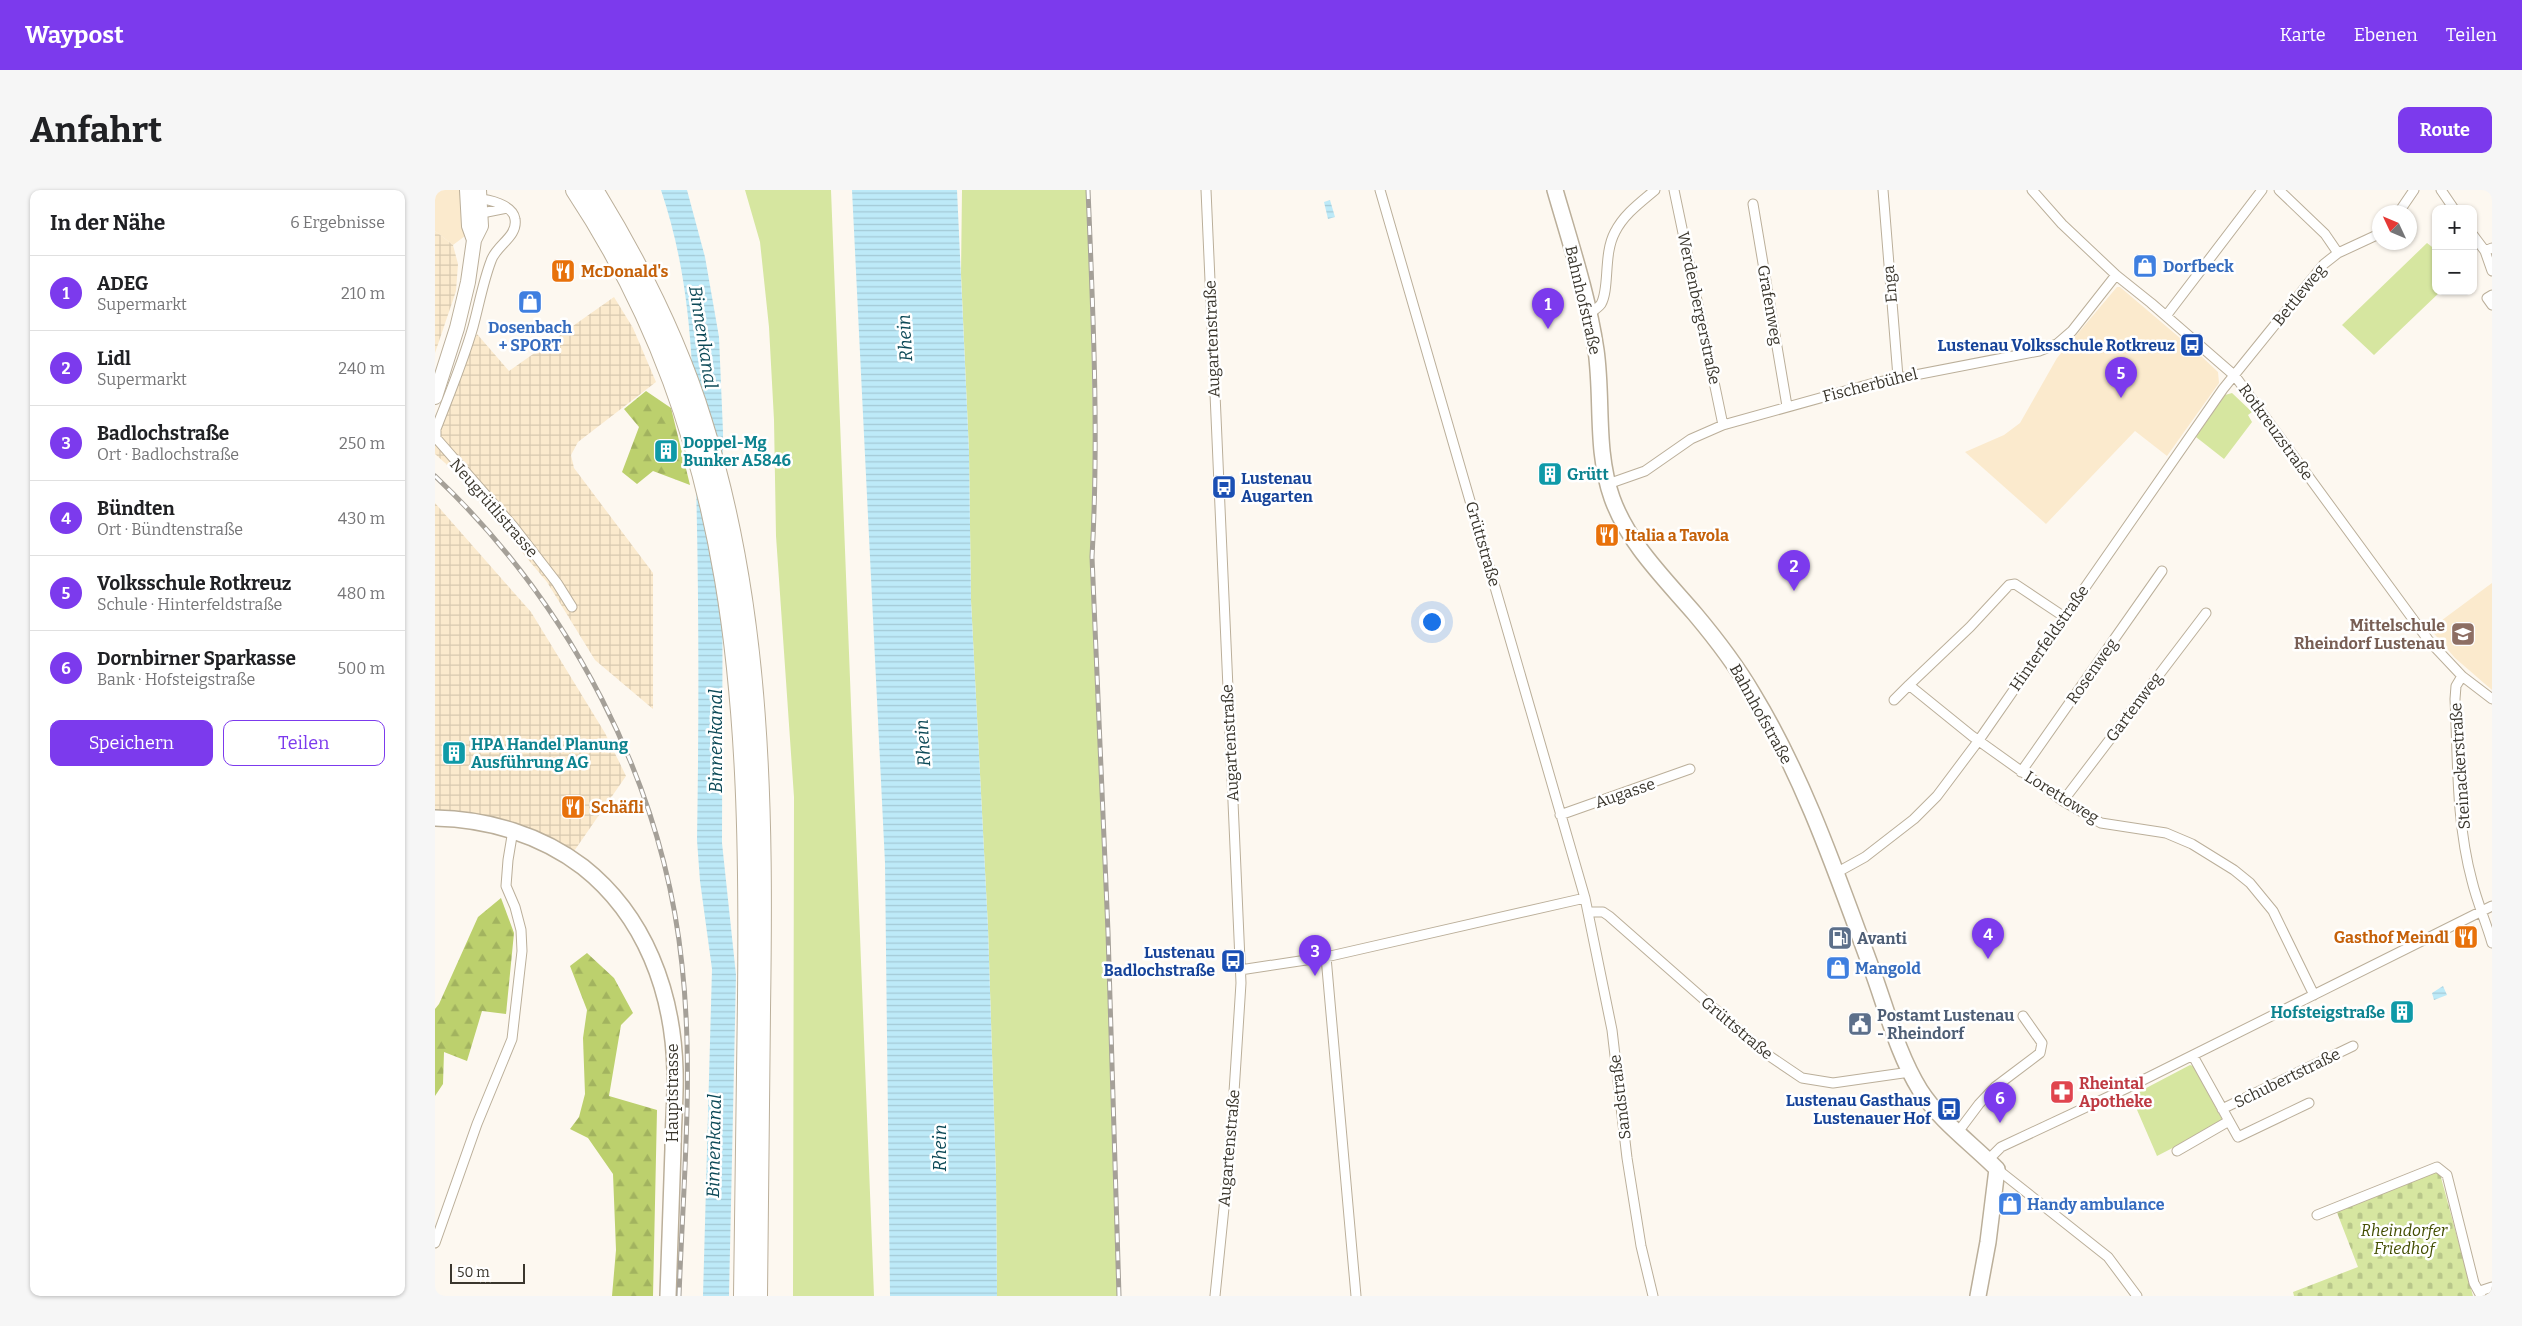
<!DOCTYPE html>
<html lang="de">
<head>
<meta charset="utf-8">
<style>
	body { margin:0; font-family:Bitter,serif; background:#f6f6f6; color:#202124 }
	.controls { position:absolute; right:15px; top:15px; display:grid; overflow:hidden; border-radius:10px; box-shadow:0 1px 4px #0004 }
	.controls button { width:45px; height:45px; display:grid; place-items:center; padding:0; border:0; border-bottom:1px solid #e0e0e0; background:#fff; color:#202124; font:25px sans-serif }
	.compass { position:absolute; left:1937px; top:15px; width:45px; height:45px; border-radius:50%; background:#fff; box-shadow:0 1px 4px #0004; rotate:314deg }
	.scale { position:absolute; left:15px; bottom:12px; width:75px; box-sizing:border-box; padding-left:5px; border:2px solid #3a362d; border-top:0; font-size:14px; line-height:18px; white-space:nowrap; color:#3a362d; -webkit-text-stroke:4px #fff; paint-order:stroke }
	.you { position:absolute; left:996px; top:431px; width:18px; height:18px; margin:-12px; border:4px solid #fff; border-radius:50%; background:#1a73e8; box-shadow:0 0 0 8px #1a73e833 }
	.badge { display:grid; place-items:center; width:32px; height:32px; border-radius:50%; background:#7c3aed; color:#fff; font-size:16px; font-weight:700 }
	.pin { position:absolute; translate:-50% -41px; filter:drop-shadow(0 1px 2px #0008) }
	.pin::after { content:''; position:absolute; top:26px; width:18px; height:15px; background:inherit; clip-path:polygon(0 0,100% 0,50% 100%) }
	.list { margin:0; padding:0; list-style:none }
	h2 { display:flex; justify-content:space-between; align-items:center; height:65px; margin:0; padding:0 20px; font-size:21px }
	h2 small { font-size:16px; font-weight:400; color:#757577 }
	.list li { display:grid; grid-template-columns:32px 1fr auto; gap:15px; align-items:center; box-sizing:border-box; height:75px; padding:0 20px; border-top:1px solid #e0e0e0 }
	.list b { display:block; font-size:19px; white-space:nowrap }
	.list p { margin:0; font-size:16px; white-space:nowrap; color:#757577 }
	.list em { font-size:16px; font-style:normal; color:#757577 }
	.actions { display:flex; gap:10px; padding:15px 20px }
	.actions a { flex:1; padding:11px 0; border:1px solid #7c3aed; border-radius:10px; text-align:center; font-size:18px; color:#7c3aed }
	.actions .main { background:#7c3aed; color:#fff }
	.map { position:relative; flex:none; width:2057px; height:1106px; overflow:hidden; border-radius:10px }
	header { display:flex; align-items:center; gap:30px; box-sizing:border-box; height:70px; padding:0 25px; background:#7c3aed; color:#fff }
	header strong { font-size:24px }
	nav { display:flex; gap:28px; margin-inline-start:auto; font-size:18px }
	.intro { display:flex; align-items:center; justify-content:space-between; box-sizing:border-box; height:120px; padding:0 30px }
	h1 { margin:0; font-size:35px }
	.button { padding:12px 22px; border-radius:10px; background:#7c3aed; color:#fff; font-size:18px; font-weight:700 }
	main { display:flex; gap:30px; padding:0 30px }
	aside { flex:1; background:#fff; border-radius:10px; box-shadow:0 1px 4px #0004 }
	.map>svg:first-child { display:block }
</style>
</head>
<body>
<header>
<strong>Waypost</strong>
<nav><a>Karte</a><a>Ebenen</a><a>Teilen</a></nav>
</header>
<div class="intro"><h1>Anfahrt</h1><a class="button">Route</a></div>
<main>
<aside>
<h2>In der Nähe<small>6 Ergebnisse</small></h2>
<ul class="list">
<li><span class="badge">1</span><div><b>ADEG</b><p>Supermarkt</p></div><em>210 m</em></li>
<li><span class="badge">2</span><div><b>Lidl</b><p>Supermarkt</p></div><em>240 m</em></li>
<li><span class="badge">3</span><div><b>Badlochstraße</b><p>Ort · Badlochstraße</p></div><em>250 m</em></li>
<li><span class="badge">4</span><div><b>Bündten</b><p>Ort · Bündtenstraße</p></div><em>430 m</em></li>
<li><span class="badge">5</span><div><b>Volksschule Rotkreuz</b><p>Schule · Hinterfeldstraße</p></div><em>480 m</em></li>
<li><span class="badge">6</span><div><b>Dornbirner Sparkasse</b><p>Bank · Hofsteigstraße</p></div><em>500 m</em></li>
</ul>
<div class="actions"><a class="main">Speichern</a><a>Teilen</a></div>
</aside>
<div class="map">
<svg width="2057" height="1106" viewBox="0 0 2057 1106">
	<defs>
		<pattern id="industrial-grid" width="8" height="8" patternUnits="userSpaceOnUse" patternTransform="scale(1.25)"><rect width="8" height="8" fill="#fbeacd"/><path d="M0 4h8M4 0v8" fill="none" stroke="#d8c9b0"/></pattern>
		<pattern id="forest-firs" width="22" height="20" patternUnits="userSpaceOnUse" patternTransform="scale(1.25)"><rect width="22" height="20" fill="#bcd06d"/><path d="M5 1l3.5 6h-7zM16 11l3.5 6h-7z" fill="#a2b35f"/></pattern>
		<pattern id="cemetery-stones" width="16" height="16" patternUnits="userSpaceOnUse" patternTransform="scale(1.25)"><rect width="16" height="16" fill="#d6e6a0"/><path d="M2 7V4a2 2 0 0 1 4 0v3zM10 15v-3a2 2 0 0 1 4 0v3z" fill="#b8c68a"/></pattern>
		<pattern id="water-rules" width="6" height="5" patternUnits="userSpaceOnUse" patternTransform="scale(1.25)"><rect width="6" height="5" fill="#bdeaf8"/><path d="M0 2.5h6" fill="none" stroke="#a3c9d5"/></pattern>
	</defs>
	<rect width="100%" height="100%" fill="#fdf8f0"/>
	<path fill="#fbeacd" d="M0,0H26L30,46L18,55L0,41Z
		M1682,97H1685L1765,165L1783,182L1784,193L1732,266L1700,241L1611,334L1530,262L1569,245L1585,233L1622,168Z
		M2057,393V500L2020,468L1995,439Z"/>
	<path fill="url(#industrial-grid)" d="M0,41L18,55L23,74L21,101L0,163Z
		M179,107L198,138L221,192L143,252L136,265L139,278L218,383V519L160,470L112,392L19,281L0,264V236L42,144L74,181Z
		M0,313L96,422L170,543L191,586L135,667L117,658L0,628Z"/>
	<path fill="#d6e6a0" d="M310,0H396L439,1106H358L359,607L341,346L339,230L334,137L325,52Z
		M527,0H653L660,310L657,367L670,653L684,1106H562L561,987L553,738L536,411L534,262L526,84Z
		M1992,53L2001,60V101H2006L1939,165L1907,135Z
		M1797,203L1817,222L1813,225L1817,232L1789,269L1761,247L1790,205Z
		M1755,875L1758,876L1787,929L1786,933L1722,966L1696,906Z"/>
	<path fill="url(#forest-firs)" d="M211,201L236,218L255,295L218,281L202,294L187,282L204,237L189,219Z
		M66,708L79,743L71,824L47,821L32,871L9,862L8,894L0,906V819L4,814L43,727Z
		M152,763L179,788L198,823L186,835L174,906L222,920L218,1106H177L181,1060L178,984L153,948L135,939L144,927L150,904L148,848L152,820L135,776Z"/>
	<path fill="url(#cemetery-stones)" d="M2004,980L2038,1106H1859L1858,1102L1923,1077L1901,1020Z"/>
	<path fill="url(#water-rules)" d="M226,0H252L270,67L284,147L288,242L287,653L301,785L294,1106H268L277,779L265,691L262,650C264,531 264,411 261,291C258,190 259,98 226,0Z
		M417,0H522L534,262L536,411L553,738L561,987L562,1106H455L450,673Z
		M895,10L900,27L893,29L889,12Z
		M2008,796L2012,805L1999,810L1997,803Z"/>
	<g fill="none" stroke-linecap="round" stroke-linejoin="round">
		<defs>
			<path id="minor" d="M771,0L806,793L796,949L780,1106
				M945,0L1150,708L1177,840L1192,968L1206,1056L1218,1106
				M1239,0L1288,235
				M1448,0L1463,187
				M1597,0L1627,34L1681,85L1716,113L1800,186L1994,451L2027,486L2057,509
				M1844,0L1890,44L1903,63
				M2006,0L2019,19
				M42,9C54,9 78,15 80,29C83,47 61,55 56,71C48,92 44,115 38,137C28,172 14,205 1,239V248L78,336L122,393L137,417
				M1318,14L1352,216
				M1964,22L1979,0
				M42,24L72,18
				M2038,45L2050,61L2057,58
				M2050,61L2057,81
				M2057,105L2052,108L2057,115
				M1154,124C1158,121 1163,118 1166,114C1175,98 1168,64 1180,42C1189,24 1206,12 1220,0
				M1731,126L1827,0
				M1173,294L1210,281L1256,249L1288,235L1439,193L1604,161L1622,154L1637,141L1681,85
				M1628,426L1580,394L1574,395L1535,437L1474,495L1537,546L1628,611L1666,633L1731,643L1757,654L1799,680L1815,693L1838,721L1879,805
				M2027,486L2021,496L2020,509C2023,570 2021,632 2037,691C2042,712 2051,732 2057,753
				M1459,510L1474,495
				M1586,582L1727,381
				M1628,611L1771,423
				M1125,625L1255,579
				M1401,683L1430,667L1479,629L1502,606L1544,550L1788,199L1889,74L1903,63L1944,44
				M1154,722H1168L1174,726L1330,863L1367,888L1398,893L1475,882
				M891,767L921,1106
				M805,780L891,767L1150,708
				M1758,866L1803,947L1874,913
				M1787,919L1918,856
				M1523,942L1544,914L1560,897L1605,863L1607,853L1588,826
				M1742,961L1794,931
				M1553,970L1566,957L1690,899L2057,716
				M1562,979L1673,1067L1702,1106
				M1882,1025L2002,977L2012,985L2039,1093L2046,1106
				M0,1053L42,934L77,849L87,761L86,740L80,717L71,696L73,670L78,640
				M2045,1101L2057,1097"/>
			<path id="secondary" d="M32,0L34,36L39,50
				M0,207L22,138L33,92L39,50L46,36L44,0"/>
			<path id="primary" d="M1120,0C1135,52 1153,106 1161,160C1168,209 1160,260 1177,308C1193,353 1229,388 1260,424C1281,449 1301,475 1318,504C1369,588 1402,685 1436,777C1451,817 1462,863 1485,900C1505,931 1536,953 1562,979L1553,1052L1543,1106
				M0,628C53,629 106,645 148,677C210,726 238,802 240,880C241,906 238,933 238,959C236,1008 235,1057 233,1106"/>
			<path id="motorway" d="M140,0C305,249 315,520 312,809C310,908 309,1007 308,1106
				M159,0C204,73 243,150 268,232C328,422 329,623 326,820C325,916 324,1011 323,1106"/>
		</defs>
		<use href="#minor" stroke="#bbaf9a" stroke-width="11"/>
		<use href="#secondary" stroke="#bbaf9a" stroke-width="16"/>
		<use href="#primary" stroke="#bbaf9a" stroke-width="18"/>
		<use href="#motorway" stroke="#bbaf9a" stroke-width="20"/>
		<use href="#minor" stroke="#fff" stroke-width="9"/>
		<use href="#secondary" stroke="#fff" stroke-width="14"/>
		<use href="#primary" stroke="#fff" stroke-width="15"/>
		<use href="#motorway" stroke="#fff" stroke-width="18"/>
		<defs>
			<path id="rail" d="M653,0C658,122 664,245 657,367L673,742L684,1106
				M0,286C134,413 228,590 247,775C259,884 248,996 244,1106"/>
		</defs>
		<use href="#rail" stroke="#a5a098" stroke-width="5"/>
		<use href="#rail" stroke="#fff" stroke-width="3" stroke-dasharray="9" stroke-linecap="butt"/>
	</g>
	<defs>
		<symbol id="shop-square" viewBox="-11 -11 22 22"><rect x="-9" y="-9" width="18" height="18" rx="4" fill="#3f7fe0" stroke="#fff"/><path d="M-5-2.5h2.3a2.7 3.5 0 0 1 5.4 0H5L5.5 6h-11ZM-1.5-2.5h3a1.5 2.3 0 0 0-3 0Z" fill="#fff"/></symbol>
		<symbol id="restaurant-square" viewBox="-11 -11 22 22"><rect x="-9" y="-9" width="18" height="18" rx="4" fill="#e8710a" stroke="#fff"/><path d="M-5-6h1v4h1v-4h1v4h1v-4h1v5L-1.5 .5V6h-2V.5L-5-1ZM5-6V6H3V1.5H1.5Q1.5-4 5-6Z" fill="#fff"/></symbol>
		<symbol id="bus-square" viewBox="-11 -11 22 22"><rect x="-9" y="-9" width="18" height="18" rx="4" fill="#1a4fb4" stroke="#fff"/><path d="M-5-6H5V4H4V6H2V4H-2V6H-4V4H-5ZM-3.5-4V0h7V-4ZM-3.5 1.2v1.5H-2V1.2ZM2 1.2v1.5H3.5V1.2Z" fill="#fff"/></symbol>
		<symbol id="building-square" viewBox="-11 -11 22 22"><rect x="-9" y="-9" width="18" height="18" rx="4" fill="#0f9aa8" stroke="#fff"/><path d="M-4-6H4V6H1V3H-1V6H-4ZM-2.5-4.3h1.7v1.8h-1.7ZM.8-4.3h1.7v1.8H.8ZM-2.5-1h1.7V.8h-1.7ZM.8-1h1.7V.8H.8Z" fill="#fff"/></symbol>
		<symbol id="school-square" viewBox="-11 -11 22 22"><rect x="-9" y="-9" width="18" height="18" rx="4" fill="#8d6e63" stroke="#fff"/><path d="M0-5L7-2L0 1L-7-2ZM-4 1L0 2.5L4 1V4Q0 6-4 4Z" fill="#fff"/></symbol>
		<symbol id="fuel-square" viewBox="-11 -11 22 22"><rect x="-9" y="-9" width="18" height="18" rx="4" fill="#5c6f8a" stroke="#fff"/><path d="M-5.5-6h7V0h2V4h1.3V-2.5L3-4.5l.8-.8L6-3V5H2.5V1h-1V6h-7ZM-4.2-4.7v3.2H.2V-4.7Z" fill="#fff"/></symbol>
		<symbol id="civic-square" viewBox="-11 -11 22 22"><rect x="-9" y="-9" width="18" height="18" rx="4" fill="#5c6f8a" stroke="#fff"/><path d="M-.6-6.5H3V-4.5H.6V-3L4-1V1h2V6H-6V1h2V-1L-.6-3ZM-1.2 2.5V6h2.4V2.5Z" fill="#fff"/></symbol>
		<symbol id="pharmacy-square" viewBox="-11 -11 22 22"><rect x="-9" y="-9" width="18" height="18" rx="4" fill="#e0444e" stroke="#fff"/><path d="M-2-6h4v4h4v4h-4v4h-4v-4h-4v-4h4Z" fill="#fff"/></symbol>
	</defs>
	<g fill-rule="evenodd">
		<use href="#shop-square" x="1696" y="62" width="28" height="28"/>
		<use href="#restaurant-square" x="114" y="67" width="28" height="28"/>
		<use href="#shop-square" x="81" y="98" width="28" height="28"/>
		<use href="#bus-square" x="1743" y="141" width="28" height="28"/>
		<use href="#building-square" x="217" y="247" width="28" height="28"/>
		<use href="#building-square" x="1101" y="270" width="28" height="28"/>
		<use href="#bus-square" x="775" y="283" width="28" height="28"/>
		<use href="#restaurant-square" x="1158" y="331" width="28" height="28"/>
		<use href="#school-square" x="2014" y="430" width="28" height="28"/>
		<use href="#building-square" x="5" y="549" width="28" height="28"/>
		<use href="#restaurant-square" x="124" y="603" width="28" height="28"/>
		<use href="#restaurant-square" x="2017" y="733" width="28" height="28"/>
		<use href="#fuel-square" x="1391" y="734" width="28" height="28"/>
		<use href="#bus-square" x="784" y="757" width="28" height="28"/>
		<use href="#shop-square" x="1389" y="764" width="28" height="28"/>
		<use href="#building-square" x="1953" y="808" width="28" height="28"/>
		<use href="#civic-square" x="1411" y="820" width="28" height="28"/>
		<use href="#pharmacy-square" x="1613" y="888" width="28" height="28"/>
		<use href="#bus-square" x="1500" y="905" width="28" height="28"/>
		<use href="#shop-square" x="1561" y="1000" width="28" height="28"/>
	</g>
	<g text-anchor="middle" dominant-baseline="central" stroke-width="5" stroke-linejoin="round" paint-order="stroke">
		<g font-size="16" font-weight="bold" fill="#366cbe" stroke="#fff" text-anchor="start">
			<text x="1728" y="76">Dorfbeck</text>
			<text x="95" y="137" text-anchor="middle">Dosenbach<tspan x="95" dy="18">+ SPORT</tspan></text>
			<text x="1420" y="778">Mangold</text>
			<text x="1592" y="1014">Handy ambulance</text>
		</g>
		<g font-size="16" font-weight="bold" fill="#c56008" stroke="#fff" text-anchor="start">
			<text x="146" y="81">McDonald's</text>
			<text x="1190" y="345">Italia a Tavola</text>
			<text x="156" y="617">Schäfli</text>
			<text x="2014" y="747" text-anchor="end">Gasthof Meindl</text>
		</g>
		<g font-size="16" fill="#3a362d" stroke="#fff">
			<text transform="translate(1455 94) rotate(-95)">Enga</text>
			<text transform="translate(1864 105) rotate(-51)">Bettleweg</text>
			<text transform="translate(1148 110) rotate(77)">Bahnhofstraße</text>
			<text transform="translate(1335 115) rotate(80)">Grafenweg</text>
			<text transform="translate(1264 118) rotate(78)">Werdenbergerstraße</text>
			<text transform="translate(777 149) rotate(-92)">Augartenstraße</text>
			<text transform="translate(1435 195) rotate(-14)">Fischerbühel</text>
			<text transform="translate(1841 242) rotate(54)">Rotkreuzstraße</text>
			<text transform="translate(59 318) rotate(49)">Neugrütlistrasse</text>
			<text transform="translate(1048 354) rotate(74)">Grüttstraße</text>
			<text transform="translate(1614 448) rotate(-55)">Hinterfeldstraße</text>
			<text transform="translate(1657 481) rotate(-55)">Rosenweg</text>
			<text transform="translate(1699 517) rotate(-53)">Gartenweg</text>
			<text transform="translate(1326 524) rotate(61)">Bahnhofstraße</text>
			<text transform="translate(795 553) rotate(-93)">Augartenstraße</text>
			<text transform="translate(2025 576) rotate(-94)">Steinackerstraße</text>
			<text transform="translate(1190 603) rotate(-19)">Augasse</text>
			<text transform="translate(1627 607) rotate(32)">Lorettoweg</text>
			<text transform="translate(1302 838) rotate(40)">Grüttstraße</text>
			<text transform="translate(1852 888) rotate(-26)">Schubertstraße</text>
			<text transform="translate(237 903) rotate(-90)">Hauptstrasse</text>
			<text transform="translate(1185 907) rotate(-97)">Sandstraße</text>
			<text transform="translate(794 958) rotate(-85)">Augartenstraße</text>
		</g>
		<g font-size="16" font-weight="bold" fill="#164399" stroke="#fff" text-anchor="end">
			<text x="1740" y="155">Lustenau Volksschule Rotkreuz</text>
			<text x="806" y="288" text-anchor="start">Lustenau<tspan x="806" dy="18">Augarten</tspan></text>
			<text x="780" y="762">Lustenau<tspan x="780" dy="18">Badlochstraße</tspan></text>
			<text x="1496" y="910">Lustenau Gasthaus<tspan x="1496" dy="18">Lustenauer Hof</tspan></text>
		</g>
		<g font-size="16" font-weight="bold" fill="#0d838f" stroke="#fff" text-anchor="start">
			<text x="248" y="252">Doppel-Mg<tspan x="248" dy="18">Bunker A5846</tspan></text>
			<text x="1132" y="284">Grütt</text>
			<text x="36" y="554">HPA Handel Planung<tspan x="36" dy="18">Ausführung AG</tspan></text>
			<text x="1950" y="822" text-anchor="end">Hofsteigstraße</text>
		</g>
		<g font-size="16" font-weight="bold" fill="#785e54" stroke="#fff" text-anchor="end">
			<text x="2010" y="435">Mittelschule<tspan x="2010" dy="18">Rheindorf Lustenau</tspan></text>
		</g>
		<g font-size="16" font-weight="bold" fill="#4e5e75" stroke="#fff" text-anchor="start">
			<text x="1422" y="748">Avanti</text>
			<text x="1442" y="825">Postamt Lustenau<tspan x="1442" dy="18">- Rheindorf</tspan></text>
		</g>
		<g font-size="16" font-weight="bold" fill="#be3a42" stroke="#fff" text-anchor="start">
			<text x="1644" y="893">Rheintal<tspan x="1644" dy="18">Apotheke</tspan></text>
		</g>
		<g font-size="16" font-style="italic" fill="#424d00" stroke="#fff">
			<text x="1969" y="1040">Rheindorfer<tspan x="1969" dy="18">Friedhof</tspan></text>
		</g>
		<g font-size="18" font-style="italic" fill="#0c4957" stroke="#fff">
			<text transform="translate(268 147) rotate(81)">Binnenkanal</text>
			<text transform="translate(470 148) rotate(-93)">Rhein</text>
			<text transform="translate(281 551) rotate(-90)">Binnenkanal</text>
			<text transform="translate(488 553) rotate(-93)">Rhein</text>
			<text transform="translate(279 956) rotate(-89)">Binnenkanal</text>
			<text transform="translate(505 958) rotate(-90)">Rhein</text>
		</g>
	</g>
</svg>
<div class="controls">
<button>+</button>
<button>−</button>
</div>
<svg class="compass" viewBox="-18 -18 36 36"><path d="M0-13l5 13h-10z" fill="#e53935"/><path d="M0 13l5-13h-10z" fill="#757577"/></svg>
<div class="scale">50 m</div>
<div class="you"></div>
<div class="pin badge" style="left:1113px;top:139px">1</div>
<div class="pin badge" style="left:1359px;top:401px">2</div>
<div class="pin badge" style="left:880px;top:786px">3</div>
<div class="pin badge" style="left:1553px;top:769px">4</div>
<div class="pin badge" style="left:1686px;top:208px">5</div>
<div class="pin badge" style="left:1565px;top:933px">6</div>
</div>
</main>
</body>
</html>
